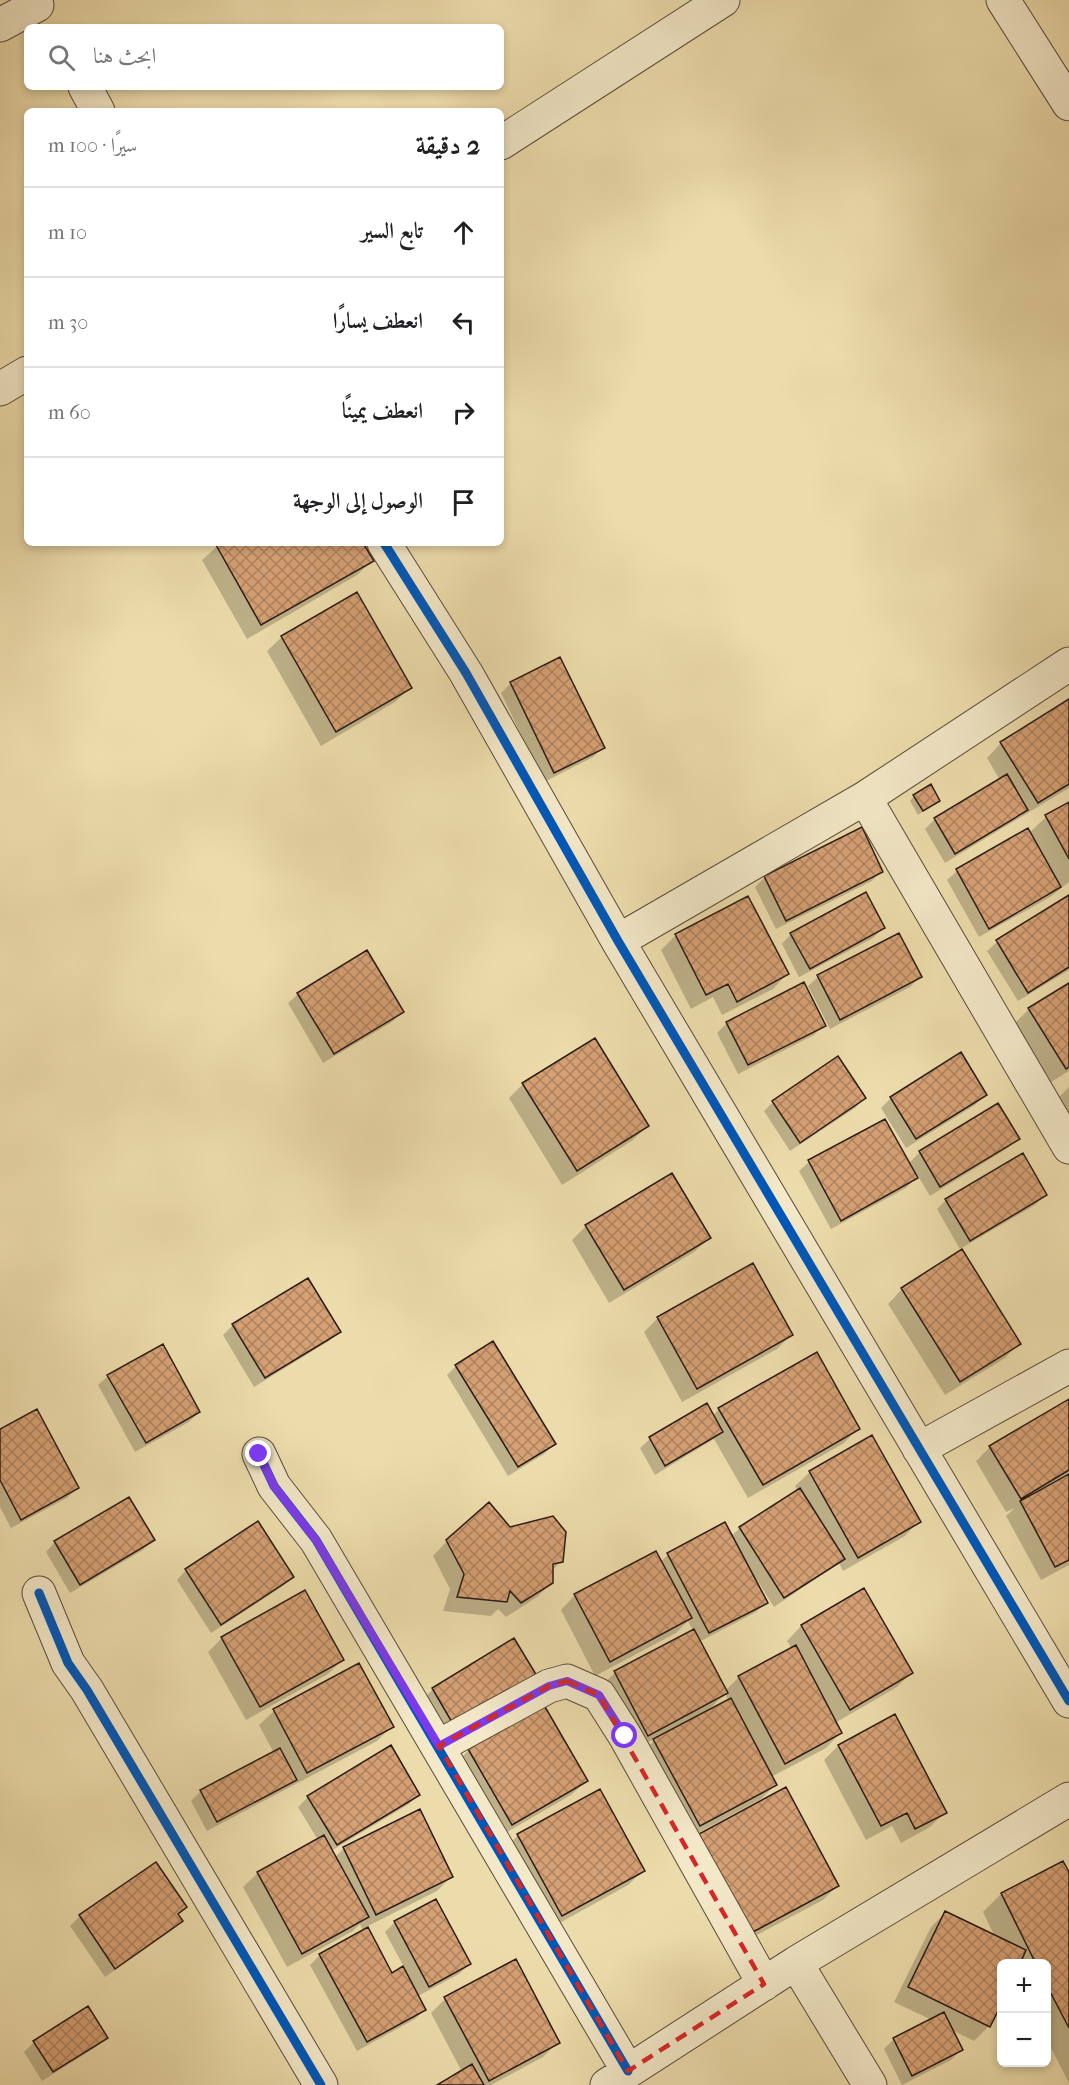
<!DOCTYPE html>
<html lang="ar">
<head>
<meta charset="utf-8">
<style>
	body { margin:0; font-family:"IM FELL French Canon",Amiri,serif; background:#f6f6f6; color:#202124; direction:rtl }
	.controls { position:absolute; right:18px; bottom:18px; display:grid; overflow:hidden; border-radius:9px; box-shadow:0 3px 9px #0003 }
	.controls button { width:54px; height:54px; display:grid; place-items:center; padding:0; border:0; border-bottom:2px solid #e0e0e0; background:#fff; color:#202124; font:30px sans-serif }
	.stop { position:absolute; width:18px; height:18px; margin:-14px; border:4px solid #7c3aed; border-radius:50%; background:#fff }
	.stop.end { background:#7c3aed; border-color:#fff; box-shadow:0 2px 6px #0008 }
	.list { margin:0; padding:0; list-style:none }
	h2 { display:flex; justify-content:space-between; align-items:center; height:78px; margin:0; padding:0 24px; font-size:26px }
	h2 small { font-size:20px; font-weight:400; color:#757577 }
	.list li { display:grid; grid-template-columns:39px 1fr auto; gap:18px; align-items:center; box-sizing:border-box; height:90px; padding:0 24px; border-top:2px solid #e0e0e0 }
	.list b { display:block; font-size:22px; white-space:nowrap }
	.list em { font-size:20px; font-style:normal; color:#757577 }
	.icon { flex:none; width:33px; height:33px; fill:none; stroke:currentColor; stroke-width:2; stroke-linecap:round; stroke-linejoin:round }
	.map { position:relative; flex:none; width:1069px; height:2085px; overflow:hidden; direction:ltr }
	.search { position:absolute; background:#fff; box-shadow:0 3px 9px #0003; left:24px; top:24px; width:480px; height:66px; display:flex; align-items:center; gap:15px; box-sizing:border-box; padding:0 21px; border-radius:9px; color:#757577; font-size:22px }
	.panel { position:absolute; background:#fff; box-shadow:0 3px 9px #0003; left:24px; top:108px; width:480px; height:438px; border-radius:9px; direction:rtl }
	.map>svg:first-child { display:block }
</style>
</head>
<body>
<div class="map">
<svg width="1069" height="2085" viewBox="0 0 1069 2085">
	<defs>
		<pattern id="building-cross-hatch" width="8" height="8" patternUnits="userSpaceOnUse" patternTransform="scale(1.5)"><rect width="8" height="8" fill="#d5a074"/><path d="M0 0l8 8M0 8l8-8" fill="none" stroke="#ad825e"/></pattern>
	</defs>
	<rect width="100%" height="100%" fill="#eddcab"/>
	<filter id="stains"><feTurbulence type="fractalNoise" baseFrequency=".00333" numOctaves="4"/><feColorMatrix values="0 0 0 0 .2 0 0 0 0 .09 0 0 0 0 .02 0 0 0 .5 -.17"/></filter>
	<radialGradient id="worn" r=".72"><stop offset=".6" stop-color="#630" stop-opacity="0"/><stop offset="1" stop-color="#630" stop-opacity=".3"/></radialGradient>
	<path fill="#0003" fill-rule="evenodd" d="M221,543H362L372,561L357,575L247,639L202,560Z
		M356,594L410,688L395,702L321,746L267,651L282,637Z
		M559,659L603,748L593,757L544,782L501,693L510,684Z
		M1069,701V788L945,863L925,829L935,819L1000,780L987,758L1001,743Z
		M914,796L938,801L918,815L910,801Z
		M1069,804V882L1050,897L979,937L947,880L957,871L1027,830L1029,833L1046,817Z
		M881,871L872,881L776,929L755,887L765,877Z
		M1069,897V970L1018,1001L987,951L997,942Z
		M748,898L787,974L773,989L722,1015L713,997L691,1009L661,950L676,935Z
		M883,928L873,938L799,977L782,944L791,934Z
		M818,977H920L910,987L830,1029L808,986Z
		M1069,985V1071L1051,1082L1015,1023L1029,1009Z
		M298,994L402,1012L392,1022L323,1063L288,1003Z
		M727,1023L824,1025L814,1035L738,1074L717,1033Z
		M523,1084L647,1126L633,1140L562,1185L509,1098Z
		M1069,1087V1116L1058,1098Z
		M985,1095L975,1105L906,1148L881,1108L891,1098Z
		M865,1098L855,1108L790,1151L764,1111L773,1102Z
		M998,1105L1018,1138L1008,1148L930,1196L918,1176L906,1188L831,1229L799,1171L809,1162L908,1164L920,1152Z
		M1045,1195L1035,1205L960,1249L1019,1343L1005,1358L945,1395L888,1304L902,1289L961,1251L937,1209L946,1200Z
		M586,1226L709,1238L694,1252L609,1303L572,1240Z
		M658,1318L791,1335L777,1349L682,1402L644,1332Z
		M233,1325L339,1332L329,1341L254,1387L223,1335Z
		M456,1366L554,1444L544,1454L508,1476L447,1375Z
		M108,1376L199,1412L189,1422L135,1452L98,1385Z
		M1069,1400V1565L1041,1580L1006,1516L1015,1508L1006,1512L976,1461L990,1447Z
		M706,1405L713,1416L719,1409L858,1428L844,1443L748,1498L714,1439L655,1475L640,1448L650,1439Z
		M0,1430L77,1488L67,1498L11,1528L0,1507Z
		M871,1437L919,1521L905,1536L843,1571L839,1563L774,1607L757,1580L755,1581L766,1602L756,1612L699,1642L725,1691L739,1677L792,1649L787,1641L801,1626L864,1590L911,1673L897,1687L835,1723L840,1733L826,1748L771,1777L775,1785L761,1799L685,1840L640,1754L657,1738L633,1749L600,1687L615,1673L693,1631L688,1621L676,1633L595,1676L561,1610L575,1595L660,1562L668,1555L725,1524L731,1536L740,1528L798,1491L795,1486L810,1472ZM725,1693L729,1701L708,1711Z
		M509,1529L561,1561L552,1571V1582L537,1597L506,1617L498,1609L491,1616L443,1611L450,1589L433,1556L447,1541Z
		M153,1540L143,1550L70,1593L46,1552L55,1542Z
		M186,1570L293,1576L283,1586L211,1633L177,1580Z
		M222,1638L342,1660L328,1674L246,1720L208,1652Z
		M513,1640L447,1740L423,1699L432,1690Z
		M359,1665L392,1726L377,1741L207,1831L191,1801L201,1791L274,1753L259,1725L274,1711Z
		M894,1716L945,1812L930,1827L901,1843L892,1826L866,1840L824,1760L838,1746Z
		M469,1750L586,1781L571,1795L497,1838L455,1764Z
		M418,1795L409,1804L331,1851L335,1857L344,1848L451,1877L437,1891L366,1927L391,1975L404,1967L385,1932L395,1922L469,1964L459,1974L418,1996L425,2009L415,2019L357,2051L310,1965L320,1955L363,1931L360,1924L353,1931L287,1967L243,1887L258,1873L318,1840L298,1807L308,1797Z
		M518,1835L643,1871L628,1885L547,1930L504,1850Z
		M700,1835L837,1886L823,1900L736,1946L686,1850Z
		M1063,1863L1069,1875V2083L1046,2038V1964H1002V2013L996,2010L989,2026L974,2041L950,2029L961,2050L951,2060L902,2085L884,2049L894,2039L932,2020L894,2002L931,1927L945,1913L995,1937L983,1912L1001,1894Z
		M156,1864L185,1907L177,1915L181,1921L171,1931L105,1977L70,1926L80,1916Z
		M445,1999L558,2042L543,2057L491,2085H440L462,2072L431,2013Z
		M106,2038L96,2047L42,2081L24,2052L34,2042Z"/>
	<path fill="url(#building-cross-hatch)" stroke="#281b17" stroke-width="1.5" d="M218,543H363L374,561L261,625L216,545Z
		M357,592L412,688L336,732L281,636Z
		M560,657L605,748L554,773L510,682Z
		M1069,699V784L1038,803L1000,742Z
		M1007,774L1028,810L955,854L934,818Z
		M931,784L940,801L923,811L913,795Z
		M1069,802V859L1045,815Z
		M862,827L883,872L786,921L764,876Z
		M1028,828L1061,887L989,929L956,869Z
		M866,892L885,928L810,969L790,933Z
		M1069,895V967L1028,993L996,940Z
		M748,896L789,974L737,1002L728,984L706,995L675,934Z
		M899,933L922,977L840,1020L817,975Z
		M367,950L404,1012L334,1054L297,993Z
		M804,982L826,1026L748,1065L726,1022Z
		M1069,983V1067L1066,1069L1028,1008Z
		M595,1038L649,1126L577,1171L522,1083Z
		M961,1052L987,1095L916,1139L890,1097Z
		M838,1056L866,1098L800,1143L772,1101Z
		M998,1103L1020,1139L940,1187L919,1151Z
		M885,1119L918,1178L841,1221L808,1160Z
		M1023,1153L1047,1195L970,1241L945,1199Z
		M672,1173L711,1238L624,1290L585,1225Z
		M962,1249L1021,1344L960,1382L901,1288Z
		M753,1263L793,1335L697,1389L657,1317Z
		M308,1278L341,1332L265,1378L232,1324Z
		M493,1341L556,1444L518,1467L455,1365Z
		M163,1344L200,1412L146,1443L107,1375Z
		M817,1352L860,1429L763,1485L718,1408Z
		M1069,1399V1470L1021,1499L989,1446Z
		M707,1403L723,1432L665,1466L649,1437Z
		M37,1409L79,1488L21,1520L0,1480V1429Z
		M872,1435L921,1522L858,1558L809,1471Z
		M1069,1474V1560L1055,1567L1020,1501Z
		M800,1488L845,1559L784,1598L739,1527Z
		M129,1497L155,1540L80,1585L54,1541Z
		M489,1502L510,1527L553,1516L566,1532L563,1562L553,1564V1583L521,1603L510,1591L507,1602L457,1597L464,1574L446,1540Z
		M258,1521L294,1577L221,1625L185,1569Z
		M725,1522L768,1603L709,1633L667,1553Z
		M656,1551L692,1618L610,1662L574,1594Z
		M864,1588L913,1673L850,1710L801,1625Z
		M305,1590L344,1660L260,1707L221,1637Z
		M694,1629L728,1693L648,1736L614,1671Z
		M514,1638L540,1681L457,1731L432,1688Z
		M796,1645L842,1733L785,1764L738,1676Z
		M359,1663L394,1727L307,1773L273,1709Z
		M731,1698L777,1785L700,1826L653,1739Z
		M544,1705L588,1781L512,1825L468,1749Z
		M895,1714L947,1813L915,1829L907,1813L881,1826L838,1745Z
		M391,1745L420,1795L337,1845L307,1796Z
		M280,1748L297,1780L217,1822L200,1790Z
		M786,1787L839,1886L751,1933L699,1834Z
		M600,1789L645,1871L562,1916L517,1834Z
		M420,1809L453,1877L376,1915L343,1847Z
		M324,1835L369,1917L302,1954L257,1872Z
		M1063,1861L1069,1872V2028L1046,1984V1964H1036L1001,1893Z
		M156,1862L187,1907L178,1914L183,1921L115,1969L79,1915Z
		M436,1899L471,1964L429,1987L394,1921Z
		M945,1911L1026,1950L1020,1964H1002V2003L990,2027L908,1987Z
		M368,1927L392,1973L403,1966L426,2010L367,2042L319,1954Z
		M516,1959L560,2043L489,2081L444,1997Z
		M88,2006L108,2038L53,2072L33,2041Z
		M944,2012L963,2050L912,2076L893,2038Z
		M472,2064L484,2085H437Z"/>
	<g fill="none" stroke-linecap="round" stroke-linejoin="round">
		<defs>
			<path id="minor" d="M1003,0L1069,104
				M0,25L37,5
				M85,87L98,111
				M501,143L723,0
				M0,389L27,373
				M384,543L466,673L618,941L1069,1701
				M865,798L1069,1147
				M618,941L865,798L1069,664
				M919,1449L1069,1366
				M259,1454L274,1486L316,1540L628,2071
				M39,1593L68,1663L87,1690L321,2085
				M439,1746L549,1686L567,1681L599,1695L625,1736L764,1984
				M796,1963L870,2085
				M607,2085L796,1963L1069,1799"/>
		</defs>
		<use href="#minor" stroke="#594b3c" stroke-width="35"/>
		<use href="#minor" stroke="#f3e8c8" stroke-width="33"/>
		<defs>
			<path id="cycleway" d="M384,543L466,673L618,941L1069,1701
				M259,1454L274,1486L316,1540L628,2071
				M39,1593L68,1663L87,1690L321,2085"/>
		</defs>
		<use href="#cycleway" stroke="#f3e8c8" stroke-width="13"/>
		<use href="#cycleway" stroke="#0057b8" stroke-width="9"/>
	</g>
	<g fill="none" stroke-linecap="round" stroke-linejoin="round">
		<path stroke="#7c3aed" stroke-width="8" d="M259,1454L274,1486L316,1540L439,1746L549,1686L567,1681L599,1695L625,1736"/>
	</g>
	<path fill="none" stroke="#d62828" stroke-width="4.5" stroke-dasharray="12 8" stroke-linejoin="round" d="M567,1681L599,1695L764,1984L628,2071L439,1746L549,1686Z"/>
	<rect width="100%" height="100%" filter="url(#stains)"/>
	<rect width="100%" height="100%" fill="url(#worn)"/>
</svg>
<div class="controls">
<button>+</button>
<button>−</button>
</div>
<div class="stop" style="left:625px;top:1736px"></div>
<div class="stop end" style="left:259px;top:1454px"></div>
<div class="search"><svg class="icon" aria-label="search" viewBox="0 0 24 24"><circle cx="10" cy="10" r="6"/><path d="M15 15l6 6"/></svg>ابحث هنا</div>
<section class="panel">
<h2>2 دقيقة<small>سيرًا · 100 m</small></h2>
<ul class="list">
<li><svg class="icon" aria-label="ahead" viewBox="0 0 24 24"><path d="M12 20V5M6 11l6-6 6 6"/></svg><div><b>تابع السير</b></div><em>10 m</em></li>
<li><svg class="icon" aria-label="left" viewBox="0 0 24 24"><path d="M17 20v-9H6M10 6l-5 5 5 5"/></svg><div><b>انعطف يسارًا</b></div><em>30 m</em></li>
<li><svg class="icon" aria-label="right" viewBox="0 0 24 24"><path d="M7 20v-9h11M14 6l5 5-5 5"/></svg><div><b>انعطف يمينًا</b></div><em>60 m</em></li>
<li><svg class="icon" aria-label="arrive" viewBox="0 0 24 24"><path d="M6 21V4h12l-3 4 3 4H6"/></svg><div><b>الوصول إلى الوجهة</b></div></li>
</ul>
</section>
</div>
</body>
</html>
